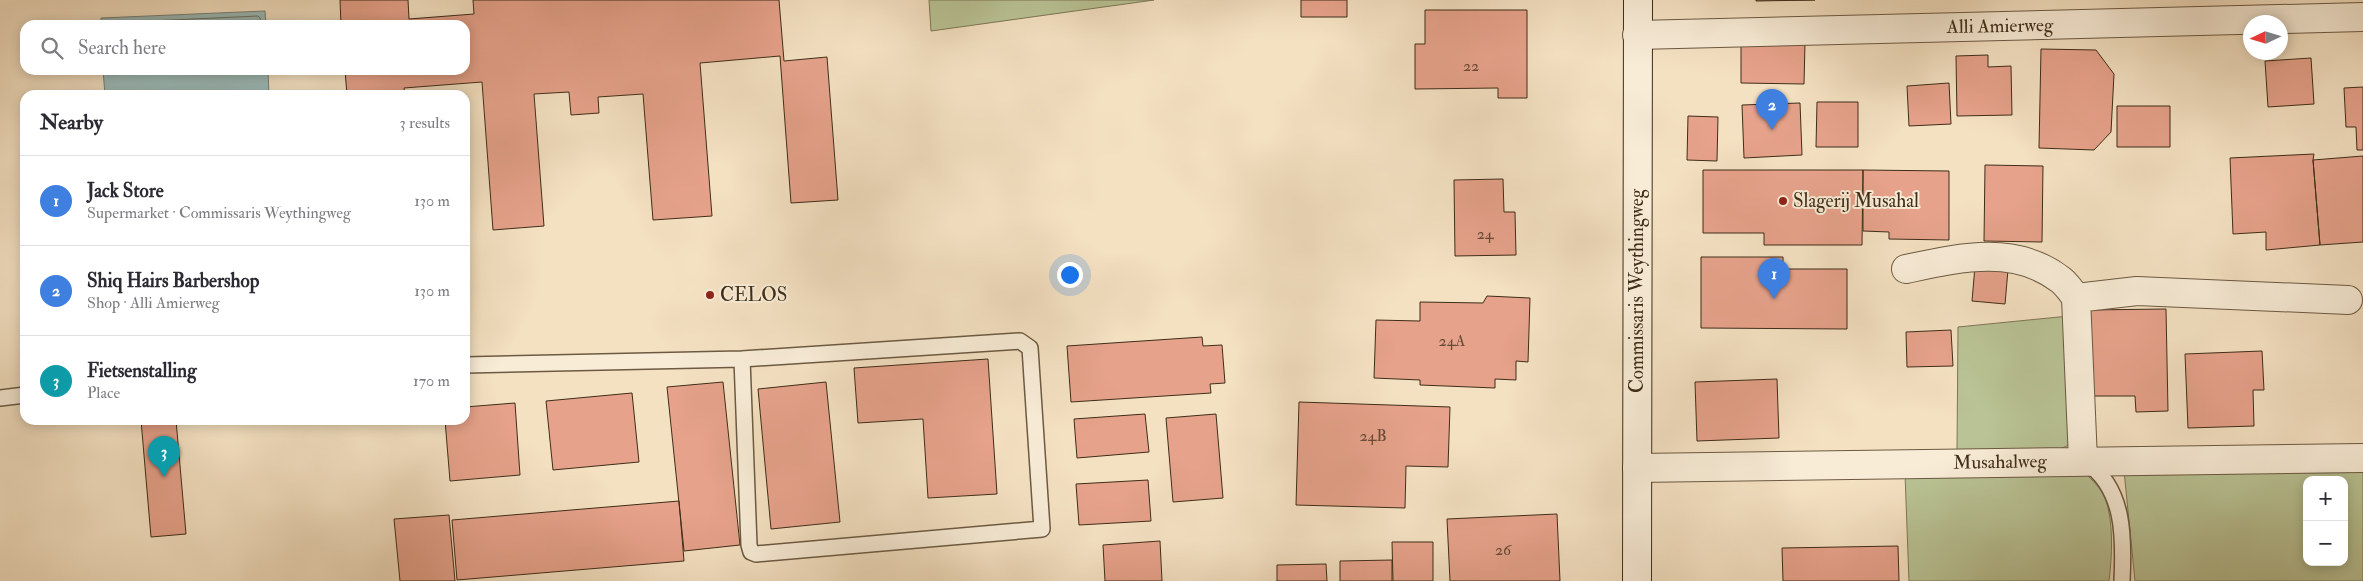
<!DOCTYPE html>
<html lang="en">
<head>
<meta charset="utf-8">
<style>
	body { margin:0; font-family:"IM FELL Double Pica",serif; background:#f2f2f3; color:#2b2b33 }
	.controls { position:absolute; right:15px; bottom:15px; display:grid; overflow:hidden; border-radius:10px; box-shadow:0 2px 12px #0003 }
	.controls button { width:45px; height:45px; display:grid; place-items:center; padding:0; border:0; border-bottom:1px solid #e1e1e2; background:#fff; color:#2b2b33; font:25px sans-serif }
	.compass { position:absolute; left:2243px; top:15px; width:45px; height:45px; border-radius:50%; background:#fff; box-shadow:0 2px 12px #0003; rotate:266deg }
	.you { position:absolute; left:1069px; top:274px; width:18px; height:18px; margin:-12px; border:4px solid #fff; border-radius:50%; background:#1a73e8; box-shadow:0 0 0 8px #1a73e833 }
	.badge { display:grid; place-items:center; width:32px; height:32px; border-radius:50%; background:#8f2418; color:#fff; font-size:16px; font-weight:700 }
	.pin { position:absolute; translate:-50% -41px; filter:drop-shadow(0 1px 2px #0008) }
	.pin::after { content:''; position:absolute; top:26px; width:18px; height:15px; background:inherit; clip-path:polygon(0 0,100% 0,50% 100%) }
	.list { margin:0; padding:0; list-style:none }
	h2 { display:flex; justify-content:space-between; align-items:center; height:65px; margin:0; padding:0 20px; font-size:21px }
	h2 small { font-size:16px; font-weight:400; color:#7c7c81 }
	.list li { display:grid; grid-template-columns:32px 1fr auto; gap:15px; align-items:center; box-sizing:border-box; height:90px; padding:0 20px; border-top:1px solid #e1e1e2 }
	.list b { display:block; font-size:19px; white-space:nowrap }
	.list p { margin:0; font-size:16px; white-space:nowrap; color:#7c7c81 }
	.list em { font-size:16px; font-style:normal; color:#7c7c81 }
	.icon { flex:none; width:28px; height:28px; fill:none; stroke:currentColor; stroke-width:2; stroke-linecap:round; stroke-linejoin:round }
	.map { position:relative; flex:none; width:2363px; height:581px; overflow:hidden }
	.search { position:absolute; background:#fff; box-shadow:0 2px 12px #0003; left:20px; top:20px; width:450px; height:55px; display:flex; align-items:center; gap:12px; box-sizing:border-box; padding:0 18px; border-radius:15px; color:#7c7c81; font-size:19px }
	.panel { position:absolute; background:#fff; box-shadow:0 2px 12px #0003; left:20px; top:90px; width:450px; height:335px; border-radius:15px }
	.map>svg:first-child { display:block }
</style>
</head>
<body>
<div class="map">
<svg width="2363" height="581" viewBox="0 0 2363 581">
	<rect width="100%" height="100%" fill="#f4e1c2"/>
	<filter id="stains"><feTurbulence type="fractalNoise" baseFrequency=".004" numOctaves="4"/><feColorMatrix values="0 0 0 0 .2 0 0 0 0 .09 0 0 0 0 .02 0 0 0 .5 -.17"/></filter>
	<radialGradient id="worn" r=".72"><stop offset=".6" stop-color="#630" stop-opacity="0"/><stop offset="1" stop-color="#630" stop-opacity=".3"/></radialGradient>
	<path fill="#b9c395" stroke="#7c7856" fill-rule="evenodd" d="M929,0H1154L931,31Z
		M2069,316V445L2060,449L1957,450L1958,327Z
		M2363,470V581H2135L2124,471ZM2307,480H2344V562H2307Z
		M2085,473C2092,480 2101,488 2105,498C2114,520 2112,558 2109,581H1909L1905,474Z"/>
	<path fill="#9dbcb9" stroke="#778379" d="M265,11L266,25H101V18Z
		M103,70H268L269,95H105Z"/>
	<g fill="none" stroke-linecap="round" stroke-linejoin="round">
		<path stroke="#6e7468" stroke-width="1" d="M106,25L108,23L258,16L260,18L261,25
			M199,25L252,22L255,25"/>
	</g>
	<path fill="#e6a28b" stroke="#3f2d18" d="M340,0H408L409,19L474,14L473,0H779L784,61L827,57L838,200L791,203L780,56L700,63L712,216L653,220L643,94L598,97L599,113L571,115L569,92L534,94L544,226L493,230L482,82L404,88L405,95H347L345,70H465V25H341Z
		M1301,0H1347V17H1301Z
		M1756,0H1815L1756,1Z
		M1425,10H1527V98H1498V88L1415,89V44H1425Z
		M1741,42L1805,43L1804,84L1741,83Z
		M2041,49L2096,50L2114,74L2111,132L2094,150L2039,148Z
		M1988,55V67L2011,66L2012,115L1957,116L1956,56Z
		M2311,58L2314,104L2268,107L2265,61Z
		M1949,83L1951,124L1909,126L1907,86Z
		M2363,87V150H2357L2356,127H2346L2344,88Z
		M1817,102H1858V147H1816Z
		M1800,103L1802,155L1744,158L1742,105Z
		M2117,106H2170V147H2117Z
		M1688,116L1718,117L1717,161L1687,160Z
		M2314,154L2313,160L2320,245L2266,250V232L2233,234L2230,158Z
		M2363,156V242L2320,245L2313,160Z
		M1985,165L2043,166L2042,242L1984,241Z
		M1703,170H1863L1862,245H1764V233H1703Z
		M1863,170L1949,171V240L1889,239V232L1863,231Z
		M1503,179L1504,212H1515L1516,255L1455,256L1454,180Z
		M1701,257H1783V269H1847V329L1701,328Z
		M1975,266L2008,270L2005,304L1972,301Z
		M1487,296L1530,298L1528,362L1516,361V380L1495,379V388L1420,385V380L1374,378L1376,320L1420,321V302L1483,303Z
		M2166,309L2168,411L2136,412L2135,396H2091L2089,310Z
		M1951,330L1953,366L1907,367L1906,332Z
		M1202,337L1203,346L1222,345L1225,383L1210,384L1211,393L1071,402L1067,346Z
		M2262,351L2264,390H2253L2254,426L2188,428L2185,354Z
		M988,359L997,494L928,498L923,419L858,423L854,368Z
		M1777,379L1779,438L1697,441L1695,382Z
		M723,382L740,545L684,551L667,387Z
		M826,382L840,522L771,529L758,389Z
		M632,393L639,462L553,470L546,401Z
		M1299,402L1450,407L1448,467L1406,466L1405,508L1296,505Z
		M515,403L520,475L450,481L445,420H465V407Z
		M1145,414L1149,452L1077,458L1074,419Z
		M1216,414L1223,498L1173,502L1166,418Z
		M141,420H176L186,534L151,537Z
		M1148,480L1151,521L1079,525L1076,484Z
		M679,501L684,561L457,580L452,520Z
		M1557,514L1560,581H1450L1447,519Z
		M449,515L455,581H400L394,519Z
		M1160,541L1162,581H1105L1103,545Z
		M1392,542H1433V581H1393Z
		M1898,546L1899,581H1783L1782,548Z
		M1392,560V581H1340V561Z
		M1326,564L1327,581H1277V565Z"/>
	<g fill="none" stroke-linecap="round" stroke-linejoin="round">
		<defs>
			<path id="service" d="M465,365L742,359L1020,341L1030,348L1042,529L756,554L751,552L749,545L742,359
				M0,398L25,395
				M2086,462C2125,489 2124,538 2122,581"/>
			<path id="minor" d="M1637,35L2363,17
				M1906,269C1958,258 2015,244 2061,280C2067,285 2072,292 2076,298
				M2083,460L2076,298L2137,291L2348,300
				M1637,468L2363,458"/>
			<path id="secondary" d="M1637,581L1638,0"/>
		</defs>
		<use href="#service" stroke="#6c5a42" stroke-width="18"/>
		<use href="#minor" stroke="#6c5a42" stroke-width="30"/>
		<use href="#secondary" stroke="#3f2d18" stroke-width="30"/>
		<use href="#service" stroke="#f8ecd7" stroke-width="15"/>
		<use href="#minor" stroke="#f8ecd7" stroke-width="28"/>
		<use href="#secondary" stroke="#f8ecd7" stroke-width="28"/>
	</g>
	<g fill="#8f2418" stroke="#f8ecd7" stroke-width="2">
		<circle cx="1783" cy="201" r="5"/>
		<circle cx="710" cy="295" r="5"/>
	</g>
	<g text-anchor="middle" dominant-baseline="central" stroke-width="4" stroke-linejoin="round" paint-order="stroke">
		<g font-size="16" fill="#694a35">
			<text x="1471" y="66">22</text>
			<text x="1485" y="234">24</text>
			<text x="1452" y="341">24A</text>
			<text x="1373" y="436">24B</text>
			<text x="1503" y="550">26</text>
		</g>
		<g font-size="19" fill="#3f2d18" stroke="#f8ecd7">
			<text transform="translate(2000 26) rotate(-1)">Alli Amierweg</text>
			<text transform="translate(1637 291) rotate(-90)">Commissaris Weythingweg</text>
			<text transform="translate(2000 462) rotate(-1)">Musahalweg</text>
		</g>
		<g font-size="19" fill="#3f2d18" stroke="#f8ecd7" text-anchor="start">
			<text x="1793" y="201">Slagerij Musahal</text>
			<text x="720" y="295">CELOS</text>
		</g>
	</g>
	<rect width="100%" height="100%" filter="url(#stains)"/>
	<rect width="100%" height="100%" fill="url(#worn)"/>
</svg>
<div class="controls">
<button>+</button>
<button>−</button>
</div>
<svg class="compass" viewBox="-18 -18 36 36"><path d="M0-13l5 13h-10z" fill="#e53935"/><path d="M0 13l5-13h-10z" fill="#7c7c81"/></svg>
<div class="you"></div>
<div class="pin badge" style="left:1774px;top:299px;background:#3f7fe0">1</div>
<div class="pin badge" style="left:1772px;top:130px;background:#3f7fe0">2</div>
<div class="pin badge" style="left:164px;top:477px;background:#0f9aa8">3</div>
<div class="search"><svg class="icon" aria-label="search" viewBox="0 0 24 24"><circle cx="10" cy="10" r="6"/><path d="M15 15l6 6"/></svg>Search here</div>
<section class="panel">
<h2>Nearby<small>3 results</small></h2>
<ul class="list">
<li><span class="badge" style="background:#3f7fe0">1</span><div><b>Jack Store</b><p>Supermarket · Commissaris Weythingweg</p></div><em>130 m</em></li>
<li><span class="badge" style="background:#3f7fe0">2</span><div><b>Shiq Hairs Barbershop</b><p>Shop · Alli Amierweg</p></div><em>130 m</em></li>
<li><span class="badge" style="background:#0f9aa8">3</span><div><b>Fietsenstalling</b><p>Place</p></div><em>170 m</em></li>
</ul>
</section>
</div>
</body>
</html>
